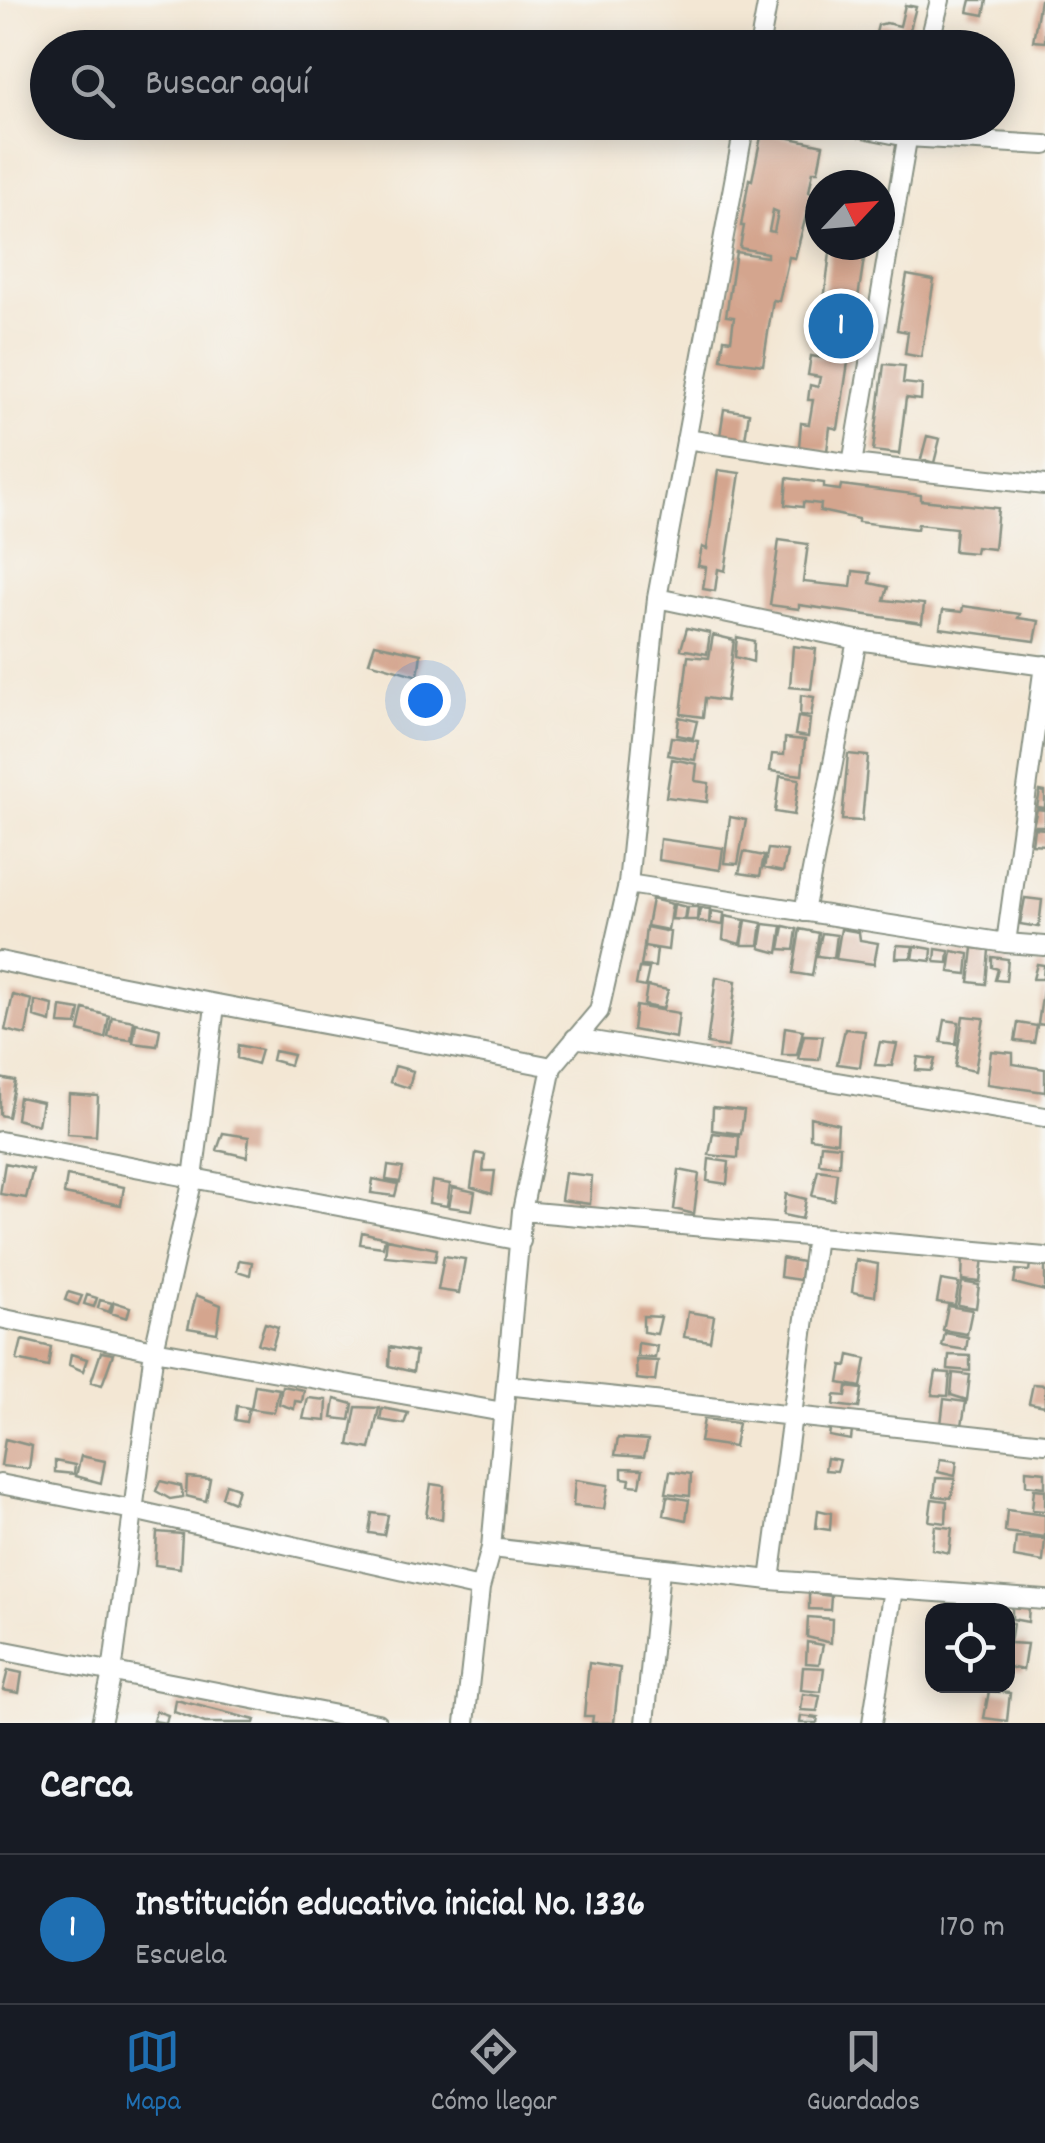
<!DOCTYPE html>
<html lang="es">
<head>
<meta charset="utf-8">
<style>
	body { margin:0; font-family:Dekko,sans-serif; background:#242831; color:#f1f3f6 }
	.controls { position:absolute; right:30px; bottom:30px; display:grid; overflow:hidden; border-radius:20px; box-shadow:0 5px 25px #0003 }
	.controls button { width:90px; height:90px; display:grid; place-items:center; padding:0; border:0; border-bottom:2px solid #363941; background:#171b24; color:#f1f3f6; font:50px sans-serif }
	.compass { position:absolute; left:805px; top:170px; width:90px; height:90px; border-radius:50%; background:#171b24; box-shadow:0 5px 25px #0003; rotate:64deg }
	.you { position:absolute; left:425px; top:700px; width:35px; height:35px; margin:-25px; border:8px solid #fff; border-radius:50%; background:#1a73e8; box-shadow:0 0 0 15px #1a73e833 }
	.badge { display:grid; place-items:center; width:65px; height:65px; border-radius:50%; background:#1f6fb2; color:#fff; font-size:32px; font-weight:700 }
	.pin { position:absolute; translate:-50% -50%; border:5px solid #fff; box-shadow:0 2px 10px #0006 }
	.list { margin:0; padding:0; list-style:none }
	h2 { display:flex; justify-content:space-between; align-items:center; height:130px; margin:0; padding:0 40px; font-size:42px }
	h2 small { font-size:32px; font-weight:400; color:#9ea1a6 }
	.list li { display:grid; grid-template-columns:65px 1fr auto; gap:30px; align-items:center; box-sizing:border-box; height:150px; padding:0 40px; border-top:2px solid #363941 }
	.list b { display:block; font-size:38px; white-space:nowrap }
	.list p { margin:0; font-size:32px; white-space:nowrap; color:#9ea1a6 }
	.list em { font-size:32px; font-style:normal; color:#9ea1a6 }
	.icon { flex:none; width:55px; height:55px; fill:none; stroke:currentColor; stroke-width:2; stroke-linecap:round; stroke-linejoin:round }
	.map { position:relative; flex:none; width:1045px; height:1723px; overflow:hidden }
	.search { position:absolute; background:#171b24; box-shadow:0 5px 25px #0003; left:30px; right:30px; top:30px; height:110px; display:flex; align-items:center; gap:25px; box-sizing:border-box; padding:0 35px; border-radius:55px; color:#9ea1a6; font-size:38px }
	.sheet { height:280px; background:#171b24 }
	nav { display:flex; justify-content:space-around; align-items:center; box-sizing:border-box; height:140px; border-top:2px solid #363941; background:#171b24; font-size:28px; color:#9ea1a6 }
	nav a { display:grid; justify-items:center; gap:5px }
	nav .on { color:#1f6fb2 }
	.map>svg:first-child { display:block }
</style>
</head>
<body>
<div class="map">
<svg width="1045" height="1723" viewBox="0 0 1045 1723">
	<rect width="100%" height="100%" fill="#f6f6f2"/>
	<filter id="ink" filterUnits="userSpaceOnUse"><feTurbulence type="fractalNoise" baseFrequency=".01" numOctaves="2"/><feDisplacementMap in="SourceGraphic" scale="20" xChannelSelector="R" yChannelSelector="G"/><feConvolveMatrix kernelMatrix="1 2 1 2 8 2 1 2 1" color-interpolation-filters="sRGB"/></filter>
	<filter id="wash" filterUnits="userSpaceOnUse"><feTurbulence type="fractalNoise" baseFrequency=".0048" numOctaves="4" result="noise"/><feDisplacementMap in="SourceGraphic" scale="40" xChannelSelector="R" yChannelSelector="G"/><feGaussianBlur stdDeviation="2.25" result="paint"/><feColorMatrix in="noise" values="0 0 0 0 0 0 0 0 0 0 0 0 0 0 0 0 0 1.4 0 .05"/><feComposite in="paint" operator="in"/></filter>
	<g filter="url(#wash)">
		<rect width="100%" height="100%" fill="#f3e7d4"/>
		<g id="blocks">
			<path fill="#d4a58e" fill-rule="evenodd" d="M971,0H987L984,15L968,12Z
				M1040,0H1045V42L1033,41Z
				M905,5L916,7L905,48L873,45L878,25L886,23L900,26Z
				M762,132L823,145L818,171H813L809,192L812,193L795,258L789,257L779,301L773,300L763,365L721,359L724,339L731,340L734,317L726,316L736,252L767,257V253L740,248L744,226H741L749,179L752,180ZM773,210L778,212L774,232L769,231Z
				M831,245H866L852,338L820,332Z
				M907,275L934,280L921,357L905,354L908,332L897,330Z
				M825,345L850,349L838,429L830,427L827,451L799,447L801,423L809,424L813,400H808L810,385L818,387L820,377L808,375L811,356L823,358Z
				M884,364L905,366L903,383L922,385L921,400L906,398L899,454L873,451Z
				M724,409L749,413L745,439L720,436Z
				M927,436L940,439L934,463L921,459Z
				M718,470L740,473L725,571L718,569L715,591L703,589L706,567L698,566L702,547L707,549Z
				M787,478L824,483V488L840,490L841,485L921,495V500L998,508L994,549L976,547L975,553L954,551L956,528L918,524L917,529L858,522V519L820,511L821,504L803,502V507L785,505Z
				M779,540L808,544L803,582L851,587L853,571L871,573L870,583L888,587L884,600L924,604L922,623L799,605V609L770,605Z
				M963,606L1020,614L1018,618L1039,621L1035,641L940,628L943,610L962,612Z
				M687,628L710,633L707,654L681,649Z
				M713,635L734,640L726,701L705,698L703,717L681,714L688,656L709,658Z
				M737,637L754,641L753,662L735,657Z
				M375,644L421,654L418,676L369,662Z
				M793,646L816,649L811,689L790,687Z
				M801,695L814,697L811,716L800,715Z
				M679,717L697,721L693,738L677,735Z
				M798,717L810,719L808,737L795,735Z
				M671,737L698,741L695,760L668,755Z
				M785,738L805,740L802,775L770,771L772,754L784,755Z
				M848,754L868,756L862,821L842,820Z
				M672,759L697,764L695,781L709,783L707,802L666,797Z
				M780,776L799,779L794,815L775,812Z
				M1040,791L1045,792V808L1037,807Z
				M1037,809L1045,810V826H1033Z
				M730,817L746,820L738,864L724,863Z
				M1034,828L1045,829V845L1032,844Z
				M660,839L723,848L720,870L658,860Z
				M768,849L787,851L783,872L764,868Z
				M744,852L764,856L760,876L739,873Z
				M1025,898L1042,900L1039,927L1020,924Z
				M652,899L672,904L668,930L647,926Z
				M674,904L686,907L684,920L672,919Z
				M688,907H698L697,920H686Z
				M700,908L710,909L709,923L698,922Z
				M712,911L724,913L723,925L710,923Z
				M725,916L745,920L740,944L723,939Z
				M746,920L762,923L759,945H742Z
				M764,924L782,926L778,953L760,948Z
				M784,926L797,929L794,950L780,949Z
				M646,927L670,932L668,950L644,946Z
				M800,929L819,933L812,976L793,973Z
				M841,929L859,932L860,940L878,943L874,964L836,959Z
				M822,933L837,935L834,958L817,956Z
				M897,945L913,946L911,958H896Z
				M915,946L932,949L931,961L913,959Z
				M644,947L657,949L655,967L641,966Z
				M973,948L989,950L986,984L969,982Z
				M936,949L949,951L948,963L935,962Z
				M952,951L969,954L967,974L949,972Z
				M992,957L1008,959L1006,981L995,980L998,969L992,967Z
				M1037,964L1044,965L1043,979H1033Z
				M639,968L649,969L645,987L636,985Z
				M716,977L736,981L728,1047L707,1044Z
				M647,986L668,990L663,1009L644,1005Z
				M1043,991H1045V1025L1038,1024Z
				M13,995L32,1000L26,1035L5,1030Z
				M35,1001L53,1005L51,1022L34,1017Z
				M636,1006L679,1013L676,1038L633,1030Z
				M61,1007L80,1010L77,1025L59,1024Z
				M84,1009L109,1016L105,1038L79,1031Z
				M963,1016L984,1018L975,1071L955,1067Z
				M112,1017L134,1021L131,1040L108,1037Z
				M945,1020L959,1022L956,1044L941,1042Z
				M136,1023L160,1029L157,1046L133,1043Z
				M1018,1023L1037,1026L1034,1043L1015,1041Z
				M785,1027L803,1030L797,1055H782Z
				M845,1029L865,1031L860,1067L837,1064Z
				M804,1035L823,1036L819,1060L798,1059Z
				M880,1042L897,1044L892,1066L875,1065Z
				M238,1045L261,1050L257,1064L237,1058Z
				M274,1051L293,1055L290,1065L272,1060Z
				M991,1051L1013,1053V1064L1045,1069V1092L987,1084Z
				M918,1057L935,1059L932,1071L916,1070Z
				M395,1066L413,1071L409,1088L390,1082Z
				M0,1078L15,1081L8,1117L0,1115Z
				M69,1094L98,1096L96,1136L67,1134Z
				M19,1097L42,1102L38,1125L16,1119Z
				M713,1107L744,1110L741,1134L712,1130Z
				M810,1117L838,1124L837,1142L810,1138Z
				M223,1133L249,1137L247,1157L217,1150Z
				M713,1133L739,1136L738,1158L709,1155Z
				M821,1144L840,1146L839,1166L819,1164Z
				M476,1153L485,1155L483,1171H495L492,1194L471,1187Z
				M709,1159L729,1162L727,1184L707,1181Z
				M5,1163L33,1169L26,1198L0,1194Z
				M388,1166L403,1168L400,1182L386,1180Z
				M679,1170L699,1174L694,1214L674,1209Z
				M818,1170L837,1173L834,1200L812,1196Z
				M565,1173L592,1176L590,1204L561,1200Z
				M67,1176L124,1187L121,1205L64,1194Z
				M373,1179L398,1184L395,1196L371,1193Z
				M432,1181L450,1184L447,1206L429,1203Z
				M453,1187L475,1192L472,1210L449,1207Z
				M786,1194L806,1199L802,1219L783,1215Z
				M362,1232L385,1238L383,1247L360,1244Z
				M387,1239L437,1249L435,1261L385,1256Z
				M963,1255L983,1258L980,1282L962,1280Z
				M444,1256L465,1259L459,1293L438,1290Z
				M782,1258L802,1262L800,1280L780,1277Z
				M239,1260L252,1262L250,1275L237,1271Z
				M856,1260L878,1264L875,1296L852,1292Z
				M1030,1264L1045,1267V1291L1014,1283L1016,1270L1029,1271Z
				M941,1280L959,1283L955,1305L937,1302Z
				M962,1282L979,1285L976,1308L958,1305Z
				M68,1292L82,1296L78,1305L65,1300Z
				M87,1295L97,1298L94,1307L84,1304Z
				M196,1295L221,1305L217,1333L188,1328Z
				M100,1300L112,1303L109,1312L98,1308Z
				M114,1302L130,1307L127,1318L111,1313Z
				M948,1306L972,1310L967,1334L943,1330Z
				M688,1312L714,1316L710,1341L684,1337Z
				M643,1316L661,1317L657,1334L643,1332Z
				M265,1323L278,1327L272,1348L258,1344Z
				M945,1333L968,1337L966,1350L942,1346Z
				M22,1340L51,1347L48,1367L17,1360Z
				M638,1343L657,1346L655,1358L637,1357Z
				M390,1347L416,1352L413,1372L389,1366Z
				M101,1352L113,1354L102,1385L91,1382Z
				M71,1354L87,1359L83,1371L69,1365Z
				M849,1355L866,1359L861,1387L839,1383L842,1365L847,1366Z
				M949,1355L970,1356V1371L948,1369Z
				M636,1360L658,1361L655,1381L637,1379Z
				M936,1372L950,1373L948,1396L932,1395Z
				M953,1373L970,1375L967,1400L951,1395Z
				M1033,1384L1045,1385V1406L1029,1403Z
				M255,1385L279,1389L274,1412L251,1409Z
				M282,1386L304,1390L302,1402L295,1401L294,1409L279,1404Z
				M847,1387L862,1389L859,1408L834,1405L835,1395L846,1396Z
				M308,1398L327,1400L326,1421L303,1419Z
				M335,1399L353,1404L350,1420L332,1418Z
				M944,1399L966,1402L962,1425L941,1424Z
				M237,1406L249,1408L246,1422L235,1420Z
				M356,1407L379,1408L370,1449L349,1445Z
				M382,1408L408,1413L404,1424L380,1420Z
				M704,1419L738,1423L734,1447L700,1442Z
				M831,1424L843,1427L842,1432L852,1431L851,1440L829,1436Z
				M618,1438L648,1440L644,1457L615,1455Z
				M5,1439L32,1446L29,1469L1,1466Z
				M81,1456L105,1461L101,1483L76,1476Z
				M827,1458L840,1460L837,1471L825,1470Z
				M940,1459L957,1461L955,1476L938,1472Z
				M55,1461L75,1465L74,1474L55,1472Z
				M622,1468L643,1469L640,1486L629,1485L630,1479L622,1478Z
				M1026,1470L1045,1472V1487L1026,1485Z
				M670,1471L691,1474L690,1496L666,1493Z
				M187,1477L210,1479L206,1501L186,1496Z
				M936,1478L955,1479L951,1498L934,1496Z
				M575,1480L608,1485L604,1509L573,1506Z
				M160,1481L181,1486L183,1497L170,1499L156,1491Z
				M226,1484L238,1488L234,1502L222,1497Z
				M431,1484L444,1486L442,1520L426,1516Z
				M1034,1489L1045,1490V1511L1032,1510Z
				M667,1496L689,1500L686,1520L664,1515Z
				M932,1499L947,1501L946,1523L929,1521Z
				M818,1510L831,1513L830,1530L816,1528Z
				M1007,1510L1045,1515V1537L1005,1532Z
				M372,1513L388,1515L384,1535L369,1533Z
				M935,1526L952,1528L949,1553L932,1549Z
				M157,1532L182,1534L180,1568L155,1565Z
				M1016,1537L1045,1539L1043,1562L1014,1557Z
				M809,1593L831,1596L830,1610L809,1609Z
				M1012,1604L1029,1605L1028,1622L1012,1619Z
				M808,1617L832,1619L831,1643L807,1637Z
				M1008,1622L1013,1623L1010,1643L1027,1644L1023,1670L1008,1667Z
				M807,1642L823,1645L819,1664L806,1663Z
				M589,1663L620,1668L614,1723H592L593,1716H584Z
				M803,1667L824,1668L821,1692L801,1690Z
				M8,1670L22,1673L19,1693L3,1690Z
				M989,1691L1010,1693L1007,1721L984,1718Z
				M803,1694L820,1696L817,1711L801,1710Z
				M176,1700L255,1720L254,1723H205L174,1712Z
				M156,1711L168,1715L166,1723L153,1721Z
				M801,1716L818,1718L817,1723H800Z"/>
		</g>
	</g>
	<g filter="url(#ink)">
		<use href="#blocks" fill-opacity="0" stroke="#899284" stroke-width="2.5"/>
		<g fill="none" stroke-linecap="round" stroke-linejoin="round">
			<defs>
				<path id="minor" d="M759,48L768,0
					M928,48L940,0
					M834,122L907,137L1045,145
					M686,439L852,464L1045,485
					M852,464L910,122
					M657,598L857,640L1045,666
					M628,884L1006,943L1045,946
					M804,912L857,640
					M1006,943L1044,665
					M0,961C183,1000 368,1031 552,1067
					M575,1038L1045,1117
					M0,1141L521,1241
					M522,1211L1045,1257
					M0,1318L154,1350L503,1412
					M506,1385L1045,1443
					M0,1484L133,1510L480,1588
					M491,1548L770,1580L1045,1600
					M770,1580L816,1236
					M0,1650L377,1723
					M101,1723L112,1673L154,1350L193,1178L215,1006
					M465,1723L480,1588L491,1548L522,1211L552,1067L599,1011L628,884L657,598L745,122
					M645,1723L660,1569
					M872,1723L893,1589"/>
			</defs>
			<use href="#minor" stroke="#899284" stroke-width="22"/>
			<use href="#minor" stroke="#fff" stroke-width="18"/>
		</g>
	</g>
</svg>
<div class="controls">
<button><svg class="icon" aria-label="locate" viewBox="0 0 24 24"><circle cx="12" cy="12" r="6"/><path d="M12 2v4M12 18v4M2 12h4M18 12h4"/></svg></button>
</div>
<svg class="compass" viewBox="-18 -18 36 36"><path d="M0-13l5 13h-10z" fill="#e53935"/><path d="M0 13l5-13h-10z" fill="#9ea1a6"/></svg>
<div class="you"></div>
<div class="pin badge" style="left:841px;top:326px">1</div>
<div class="search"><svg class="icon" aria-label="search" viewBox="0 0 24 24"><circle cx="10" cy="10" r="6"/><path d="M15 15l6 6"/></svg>Buscar aquí</div>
</div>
<section class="sheet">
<h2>Cerca<small></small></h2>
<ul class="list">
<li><span class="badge">1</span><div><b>Institución educativa inicial No. 1336</b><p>Escuela</p></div><em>170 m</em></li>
</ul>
</section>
<nav>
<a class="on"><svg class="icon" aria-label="map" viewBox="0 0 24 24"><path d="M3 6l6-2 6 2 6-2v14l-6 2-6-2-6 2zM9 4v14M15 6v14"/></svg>Mapa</a>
<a><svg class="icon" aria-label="directions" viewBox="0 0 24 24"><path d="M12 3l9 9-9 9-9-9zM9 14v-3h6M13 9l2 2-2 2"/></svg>Cómo llegar</a>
<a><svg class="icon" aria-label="saved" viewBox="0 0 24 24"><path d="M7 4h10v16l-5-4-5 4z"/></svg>Guardados</a>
</nav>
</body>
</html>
